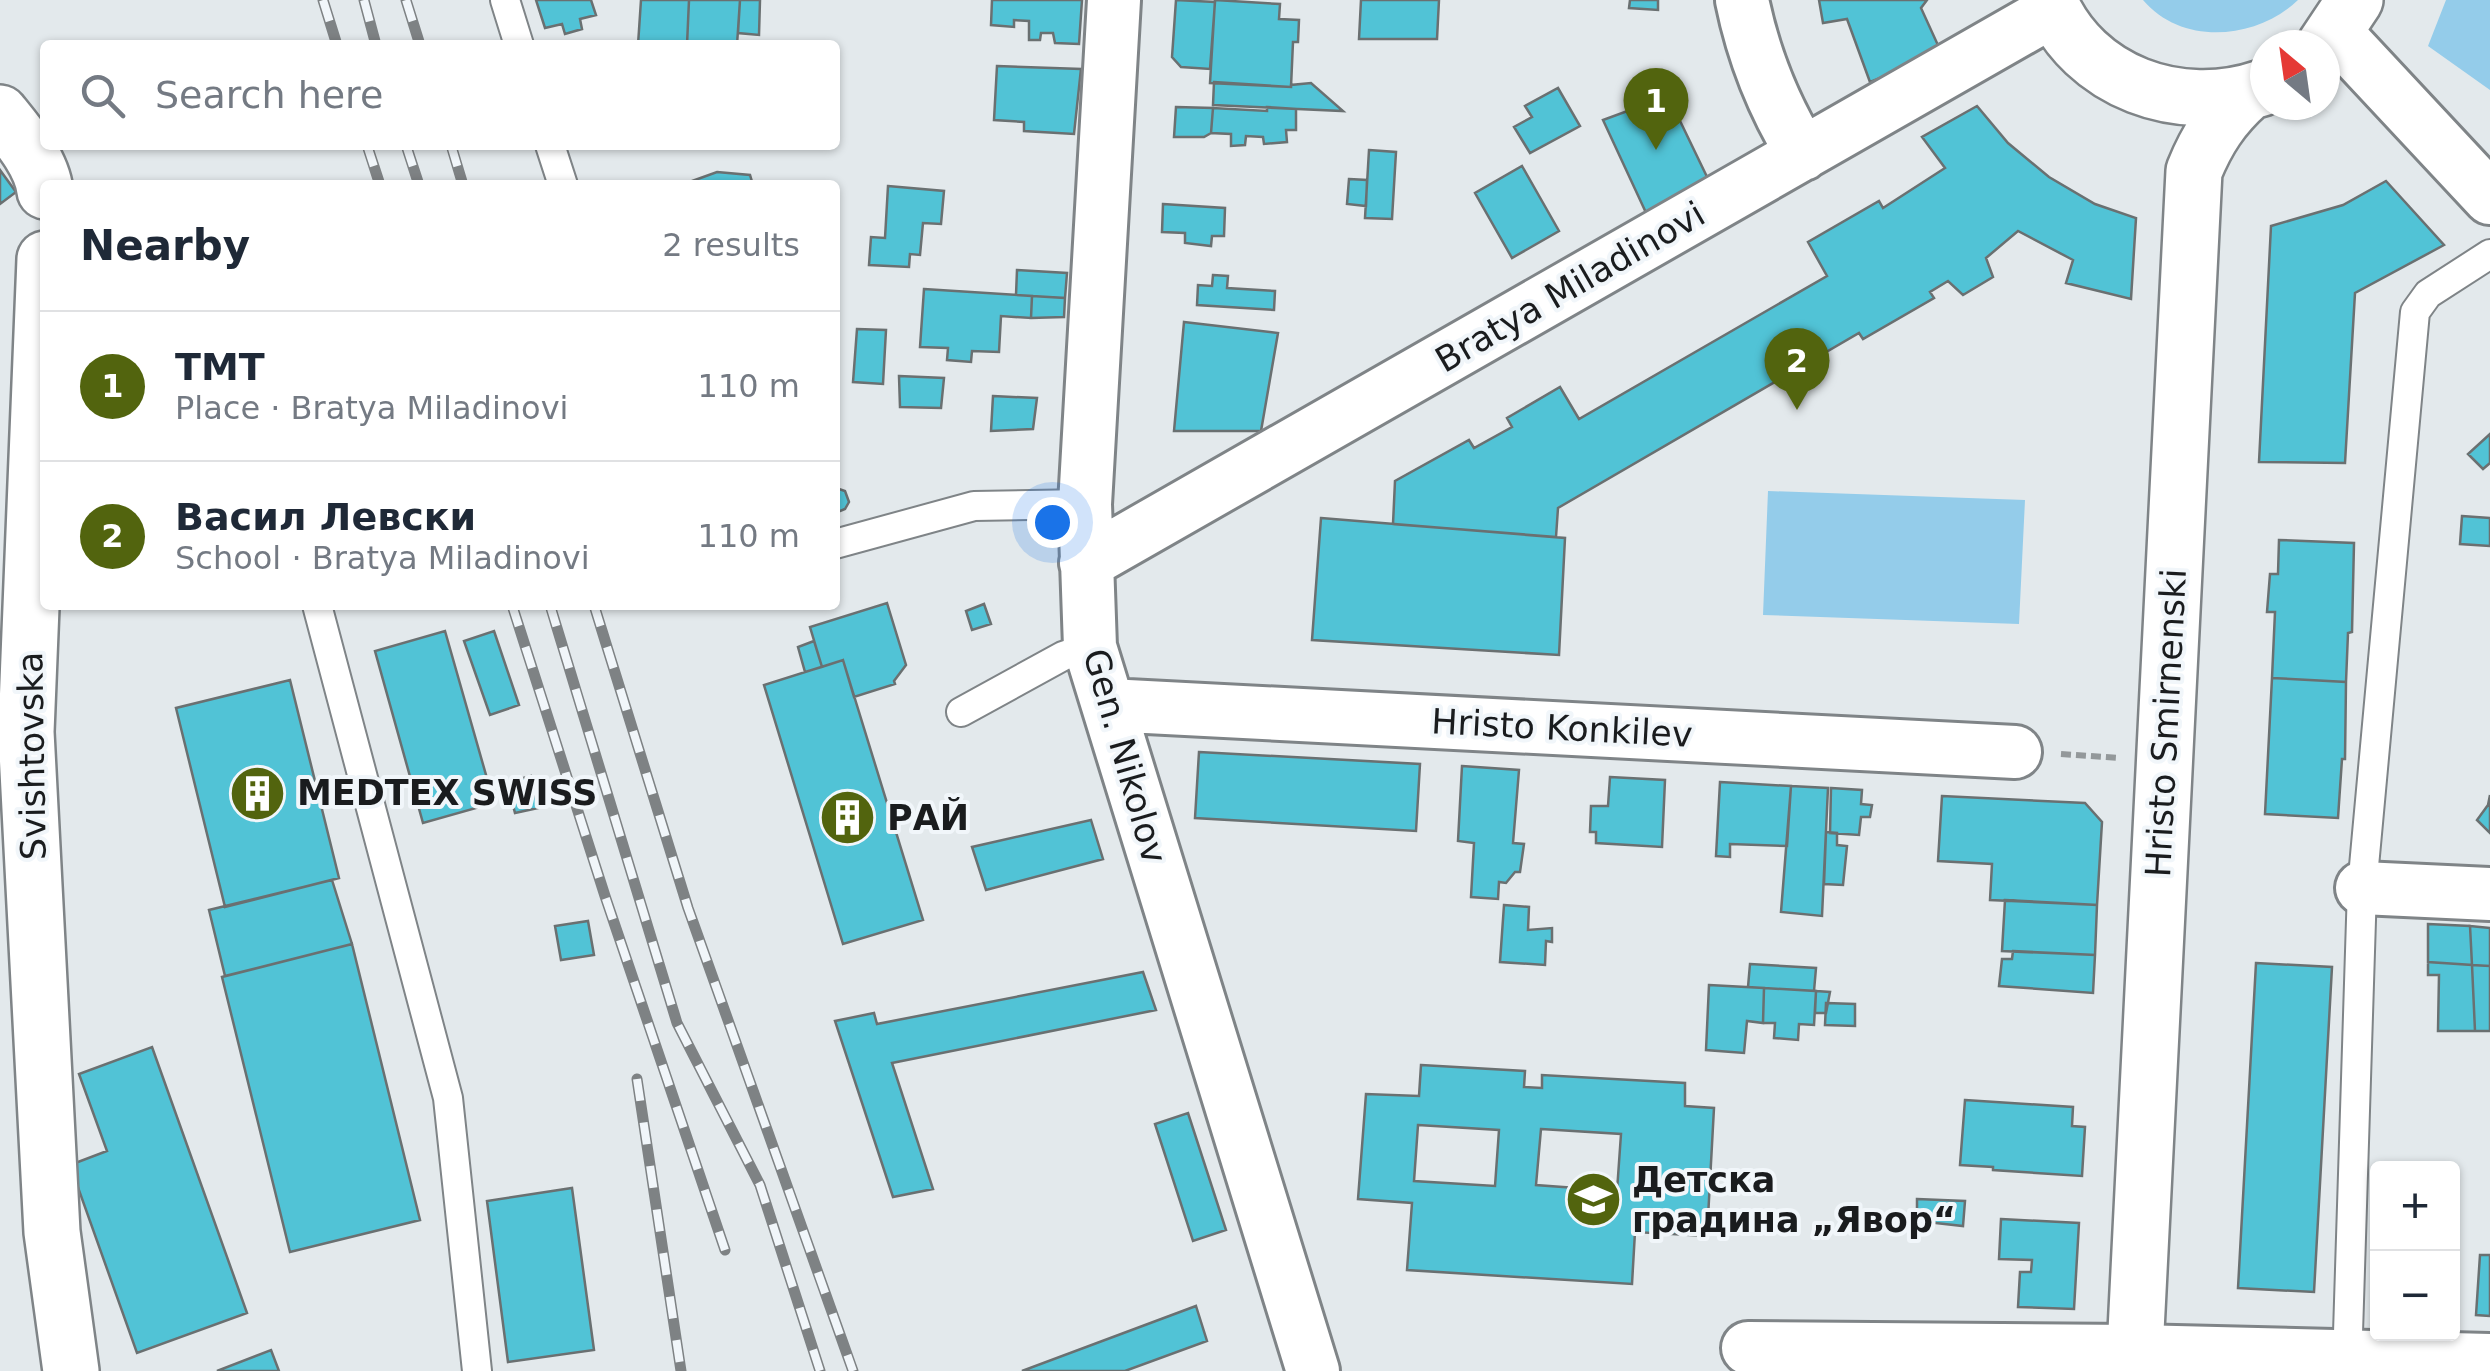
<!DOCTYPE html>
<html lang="en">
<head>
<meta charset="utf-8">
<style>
	body { margin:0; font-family:"DejaVu Sans",sans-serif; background:#f2f2f3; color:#1f2937 }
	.controls { position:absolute; right:30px; bottom:30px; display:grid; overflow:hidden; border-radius:10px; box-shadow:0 2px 8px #0004 }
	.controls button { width:90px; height:90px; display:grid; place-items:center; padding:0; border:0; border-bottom:2px solid #e0e1e3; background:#fff; color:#1f2937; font:50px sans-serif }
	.compass { position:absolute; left:2250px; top:30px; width:90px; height:90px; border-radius:50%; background:#fff; box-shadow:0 2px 8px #0004; rotate:331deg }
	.you { position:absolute; left:1052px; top:522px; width:35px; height:35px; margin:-25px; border:8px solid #fff; border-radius:50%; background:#1a73e8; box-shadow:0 0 0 15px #1a73e833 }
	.badge { display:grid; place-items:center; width:65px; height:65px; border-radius:50%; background:#52640e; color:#fff; font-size:32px; font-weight:700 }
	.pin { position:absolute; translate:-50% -82px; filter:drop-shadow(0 2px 5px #0008) }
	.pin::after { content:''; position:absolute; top:52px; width:35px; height:30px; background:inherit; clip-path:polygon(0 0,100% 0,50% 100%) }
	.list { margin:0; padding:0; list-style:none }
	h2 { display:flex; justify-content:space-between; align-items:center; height:130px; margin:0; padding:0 40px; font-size:42px }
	h2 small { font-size:32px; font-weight:400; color:#747a83 }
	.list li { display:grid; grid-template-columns:65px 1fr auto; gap:30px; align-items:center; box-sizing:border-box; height:150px; padding:0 40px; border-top:2px solid #e0e1e3 }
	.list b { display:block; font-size:38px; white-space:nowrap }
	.list p { margin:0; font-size:32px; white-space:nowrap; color:#747a83 }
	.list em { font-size:32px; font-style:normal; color:#747a83 }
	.icon { flex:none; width:55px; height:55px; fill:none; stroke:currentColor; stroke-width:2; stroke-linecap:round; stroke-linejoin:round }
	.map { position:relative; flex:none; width:2490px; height:1371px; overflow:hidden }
	.search { position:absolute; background:#fff; box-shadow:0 2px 8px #0004; left:40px; top:40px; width:800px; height:110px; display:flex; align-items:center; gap:25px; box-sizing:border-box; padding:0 35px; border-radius:10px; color:#747a83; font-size:38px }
	.panel { position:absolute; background:#fff; box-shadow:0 2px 8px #0004; left:40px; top:180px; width:800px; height:430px; border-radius:10px }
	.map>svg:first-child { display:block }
</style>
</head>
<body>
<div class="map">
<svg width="2490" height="1371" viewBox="0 0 2490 1371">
	<rect width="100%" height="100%" fill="#e3e9ec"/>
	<path fill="#94ccea" d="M2143,0H2298C2257,39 2183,47 2143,0Z
		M2446,0H2490V90L2428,46Z
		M1768,491L2025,500L2019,624L1763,615Z"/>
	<path fill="#51c3d6" stroke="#6a7071" stroke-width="2.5" fill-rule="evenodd" d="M536,0H591L596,15L580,19L582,29L565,34L562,24L545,28Z
		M641,0H689L687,45H638Z
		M689,0H740L737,45H687Z
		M740,0H760L759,35L738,33Z
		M992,0H1082L1079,44L1055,43L1053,33H1041L1040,40H1029V21L1014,20V27L991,25Z
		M1176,0L1215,2L1210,69L1181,67L1172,57Z
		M1215,0L1280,4L1279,19L1299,20L1298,42H1293L1291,87L1210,83Z
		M1361,0H1439L1437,39H1359Z
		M1630,0H1658V10L1629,8Z
		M1819,0H1927L1921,8L1942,54L1870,82L1847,19L1823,23Z
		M997,66L1081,69L1074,134L1024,131V122L994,120Z
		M1214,82L1291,87V85L1311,83L1343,111L1213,105Z
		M1558,88L1580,126L1530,153L1514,127L1532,117L1525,106Z
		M1668,96L1709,181L1648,217L1603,120Z
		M1977,106L2008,143L2049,177L2095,204L2136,218L2131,299L2066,283L2073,260L2018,231L1986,258L1993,277L1963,295L1948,281L1930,292L1934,298L1863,339L1859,333L1558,508L1556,537L1393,524L1395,481L1469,440L1474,448L1512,427L1507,418L1560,387L1579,419L1827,276L1808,242L1879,201L1883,208L1945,168L1922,137Z
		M1176,107L1213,108L1211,133L1204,137H1174Z
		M1267,107L1296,109V130H1286L1287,142L1264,144L1263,137L1246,136L1245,145L1231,146V134L1211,133L1213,108L1267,111Z
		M1369,150L1396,152L1392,219L1365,218Z
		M1522,166L1559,231L1512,258L1475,193Z
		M0,170L16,192L0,204Z
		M717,172L750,175L753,185H681Z
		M1349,179L1367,180L1366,206L1347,204Z
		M2386,181L2444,245L2355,293L2345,463L2259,462L2271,226L2343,205Z
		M888,186L944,191L941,224L923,223L920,255L910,254L909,267L869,265L871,237L885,238Z
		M1163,204L1225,208L1224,236H1212L1211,246L1185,243V233L1162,232Z
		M1017,270L1067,273L1065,298L1016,295Z
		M1213,275L1228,276L1227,288L1275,291L1274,310L1197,305L1198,285L1212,286Z
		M924,289L1032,296L1031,318L1001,316L999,352L972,351L971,362L947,360L948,348L920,347Z
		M1032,296L1065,298L1064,317L1031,318Z
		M1184,322L1278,333L1261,431H1174Z
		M857,329L886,330L883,384L853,382Z
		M899,376L944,378L941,408L900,407Z
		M993,396L1037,398L1033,429L991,431Z
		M2490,434V463L2483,469L2468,454Z
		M836,488L845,491L849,502L845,509L835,513Z
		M2462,516L2490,518V546L2460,544Z
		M1321,518L1565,538L1559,655L1312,640Z
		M2279,540L2354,543L2352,632L2348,633L2346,682L2272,678L2275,612H2267L2270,574H2278Z
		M887,603L906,665L894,681L895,684L854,697L843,660L822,667L810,627Z
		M984,604L991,624L972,630L966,611Z
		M445,631L494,803L423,823L375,651Z
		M494,631L519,705L490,715L464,641Z
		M814,641L822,667L805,672L798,647Z
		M843,660L923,920L843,944L764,685Z
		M2272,678L2346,682L2345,759H2342L2338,818L2265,814Z
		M290,680L339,878L225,907L176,708Z
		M1199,752L1420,764L1416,831L1195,818Z
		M1462,766L1519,770L1513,843L1524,844L1520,872H1515L1506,883L1499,882L1498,899L1471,897L1474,843L1458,841Z
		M531,776L538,808L515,813L507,782Z
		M1610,777L1665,780L1662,847L1596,843V832H1590L1591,806H1608Z
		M1720,782L1791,786L1787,846L1730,844V857L1716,856Z
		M1791,786L1828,788L1822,916L1781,912Z
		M1831,788L1862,790L1861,804L1872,805L1870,817H1861L1859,835L1830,833Z
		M2490,795V833L2477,820L2488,805Z
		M1942,796L2085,803L2102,822L2097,905L1990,900L1992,864L1938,861Z
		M1091,820L1103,859L986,890L972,847Z
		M1826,832L1837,833V845L1847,846L1843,885L1824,884Z
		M332,880L352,944L225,976L209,910Z
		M2005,900L2097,905L2095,955L2002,951Z
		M1504,905L1529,907L1528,930L1552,928V942L1546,941L1545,965L1500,962Z
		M588,921L594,955L561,960L555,926Z
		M2428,924L2470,926L2472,965L2428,962Z
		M2470,926L2490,928V966L2472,965Z
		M352,944L420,1220L290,1252L222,977Z
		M2013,951L2095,955L2093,993L1999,986L2002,959H2012Z
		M2428,962L2472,965L2475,1031H2438L2439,975H2428Z
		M2256,963L2332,967L2314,1292L2238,1288Z
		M1750,964L1816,968L1814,991L1748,987Z
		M2472,965L2490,966V1031H2475Z
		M1143,972L1156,1010L892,1063L933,1189L893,1197L835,1021L874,1013L877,1024Z
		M1709,985L1764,988L1763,1023L1747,1021L1744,1053L1706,1050Z
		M1764,988L1816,991L1814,1025L1799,1024L1798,1040L1774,1038L1775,1023H1763Z
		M1816,991L1830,992L1826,1013H1815Z
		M1826,1003L1855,1004V1026L1825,1025Z
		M152,1047L247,1313L137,1353L70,1165L107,1151L79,1074Z
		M1421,1065L1525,1071L1524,1087L1542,1088V1075L1685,1083V1106L1714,1108L1707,1236L1635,1232L1632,1284L1407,1270L1412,1203L1358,1199L1366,1094L1419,1096ZM1418,1125L1499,1130L1495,1186L1414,1181ZM1541,1129L1621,1134L1617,1191L1536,1185Z
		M1965,1100L2073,1107L2072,1126L2085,1127L2082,1176L1993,1170V1167L1960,1165Z
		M1188,1113L1226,1230L1193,1241L1155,1124Z
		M572,1188L594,1350L508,1362L487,1201Z
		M1917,1199L1965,1201L1963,1226L1917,1221Z
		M2001,1219L2079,1223L2074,1309L2018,1307L2020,1272H2031L2032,1260L1999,1259Z
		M2480,1255H2490V1316L2476,1315Z
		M1196,1306L1207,1341L1125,1371H1022Z
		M271,1350L279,1371H217Z"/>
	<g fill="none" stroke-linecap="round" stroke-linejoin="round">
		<defs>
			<path id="service" d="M505,0L519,45
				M550,145L563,185
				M835,544L974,506L1085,504
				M317,605L448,1098L477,1371
				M961,712L1063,656L1090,647
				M2347,1365L2362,888L2415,312L2428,294L2490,254"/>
			<path id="minor" d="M1114,0L1085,504L1090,647L1313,1371
				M1742,0C1753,54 1774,107 1803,154
				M2336,33L2490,198
				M1086,563L2054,10
				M1108,705L2015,752
				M2362,888L2490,894
				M1748,1348L2136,1351L2490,1360"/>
			<path id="tertiary" d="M0,113C17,134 42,163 45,191
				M45,259L26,732L52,1232L71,1371"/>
			<path id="primary" d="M2049,0C2084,83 2180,116 2262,88
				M2325,45L2355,0
				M2134,1371L2194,171C2207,139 2222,116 2248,93"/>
		</defs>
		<use href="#service" stroke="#7f8487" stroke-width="32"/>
		<use href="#minor" stroke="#7f8487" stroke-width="58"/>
		<use href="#tertiary" stroke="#7f8487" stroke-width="60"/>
		<use href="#primary" stroke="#7f8487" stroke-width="60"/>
		<path stroke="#93989a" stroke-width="6" stroke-dasharray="10 5" stroke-linecap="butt" d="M2061,754L2119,758"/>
		<use href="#service" stroke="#fff" stroke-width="28"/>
		<use href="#minor" stroke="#fff" stroke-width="52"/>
		<use href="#tertiary" stroke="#fff" stroke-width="55"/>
		<use href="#primary" stroke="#fff" stroke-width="55"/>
		<defs>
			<path id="rail" d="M323,0L337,45
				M364,0L376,45
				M406,0L420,45
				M367,145L380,185
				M406,145L419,185
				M451,145L463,185
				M512,605L605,896L725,1250
				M550,605L677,1023L760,1185L820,1371
				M594,605L688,908L853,1371
				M637,1079L681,1371"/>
		</defs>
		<use href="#rail" stroke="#7e8284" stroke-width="11"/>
		<use href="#rail" stroke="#f1f6fa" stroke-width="8" stroke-dasharray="22" stroke-linecap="butt"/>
	</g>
	<defs>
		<symbol id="building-disc" viewBox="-11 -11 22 22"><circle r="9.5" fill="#52640e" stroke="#f1f6fa"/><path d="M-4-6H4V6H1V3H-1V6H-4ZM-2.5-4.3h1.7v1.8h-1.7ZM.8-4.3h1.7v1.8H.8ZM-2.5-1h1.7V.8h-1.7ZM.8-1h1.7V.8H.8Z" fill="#fff"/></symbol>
		<symbol id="school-disc" viewBox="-11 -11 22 22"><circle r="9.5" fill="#52640e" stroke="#f1f6fa"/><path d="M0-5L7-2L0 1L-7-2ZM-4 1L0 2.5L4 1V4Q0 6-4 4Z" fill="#fff"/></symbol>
	</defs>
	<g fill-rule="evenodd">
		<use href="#building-disc" x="226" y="762" width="63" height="63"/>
		<use href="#building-disc" x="816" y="786" width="63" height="63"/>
		<use href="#school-disc" x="1562" y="1168" width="63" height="63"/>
	</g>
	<g text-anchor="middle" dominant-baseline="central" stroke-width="8" stroke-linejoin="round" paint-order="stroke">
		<g font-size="35" fill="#1a1c1e" stroke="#f1f6fa">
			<text transform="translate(1570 287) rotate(-30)">Bratya Miladinovi</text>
			<text transform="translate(2166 723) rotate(-87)">Hristo Smirnenski</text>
			<text transform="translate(1562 728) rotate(3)">Hristo Konkilev</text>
			<text transform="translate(32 756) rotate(-91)">Svishtovska</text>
			<text transform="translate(1125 756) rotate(74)">Gen. Nikolov</text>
		</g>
		<g font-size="35" font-weight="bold" fill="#1a1c1e" stroke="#f1f6fa" text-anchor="start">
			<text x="297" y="793">MEDTEX SWISS</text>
			<text x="887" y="818">РАЙ</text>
			<text x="1632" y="1180">Детска<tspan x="1632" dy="40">градина „Явор“</tspan></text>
		</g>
	</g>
</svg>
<div class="controls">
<button>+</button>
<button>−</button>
</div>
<svg class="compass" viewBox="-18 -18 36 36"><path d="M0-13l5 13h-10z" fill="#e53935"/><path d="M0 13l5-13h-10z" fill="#747a83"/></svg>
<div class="you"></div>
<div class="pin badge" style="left:1656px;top:150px">1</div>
<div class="pin badge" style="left:1797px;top:410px">2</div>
<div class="search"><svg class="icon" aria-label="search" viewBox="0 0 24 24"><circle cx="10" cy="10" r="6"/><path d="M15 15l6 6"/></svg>Search here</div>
<section class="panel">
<h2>Nearby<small>2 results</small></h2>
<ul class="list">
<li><span class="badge">1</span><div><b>TMT</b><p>Place · Bratya Miladinovi</p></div><em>110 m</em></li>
<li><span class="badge">2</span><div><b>Васил Левски</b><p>School · Bratya Miladinovi</p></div><em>110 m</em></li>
</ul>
</section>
</div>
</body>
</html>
